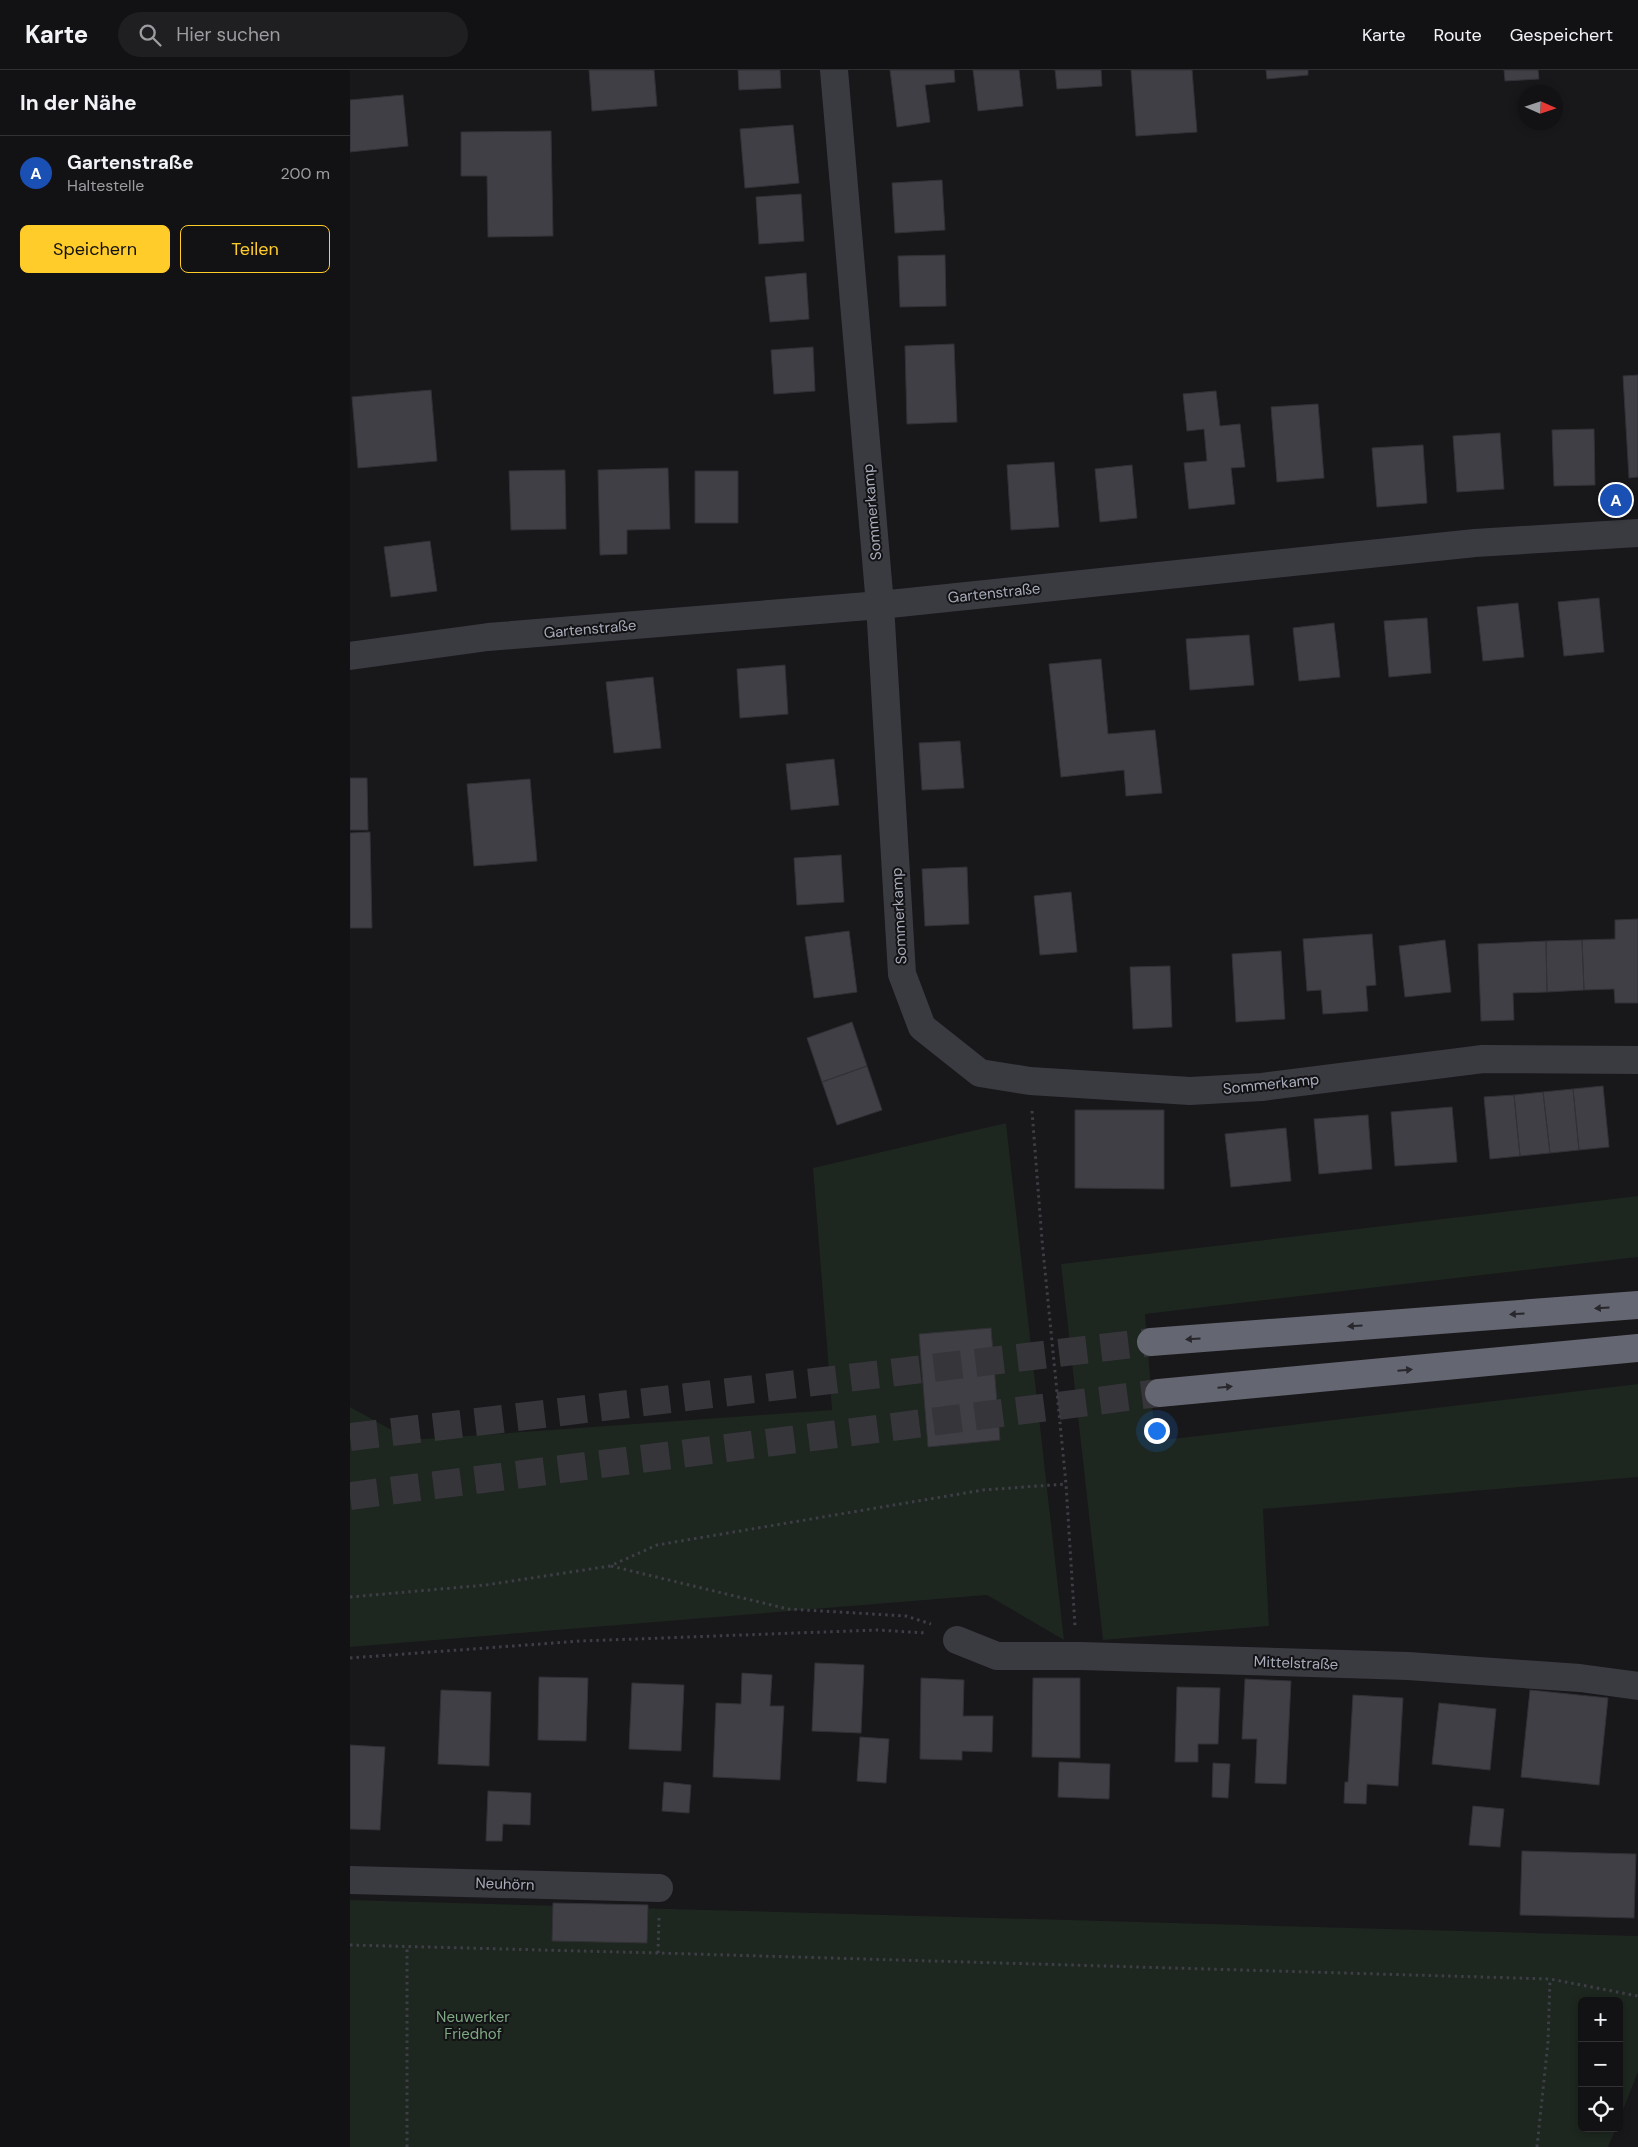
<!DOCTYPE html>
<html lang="de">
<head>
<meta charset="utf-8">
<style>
	body { margin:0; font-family:"DM Sans",sans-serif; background:#1f1f22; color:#f1f3f6 }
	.controls { position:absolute; right:15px; bottom:15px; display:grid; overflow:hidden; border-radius:8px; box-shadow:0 2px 8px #0003 }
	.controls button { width:45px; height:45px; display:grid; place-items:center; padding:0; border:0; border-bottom:1px solid #313134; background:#121114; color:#f1f3f6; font:25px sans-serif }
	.compass { position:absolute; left:1168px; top:15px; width:45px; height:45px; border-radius:50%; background:#121114; box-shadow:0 2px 8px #0003; rotate:93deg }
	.you { position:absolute; left:806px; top:1360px; width:18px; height:18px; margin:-12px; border:4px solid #fff; border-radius:50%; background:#1a73e8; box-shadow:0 0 0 8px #1a73e833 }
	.badge { display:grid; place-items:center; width:32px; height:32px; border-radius:50%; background:#ffcc2a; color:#fff; font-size:16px; font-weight:700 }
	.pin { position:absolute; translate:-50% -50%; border:2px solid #fff; box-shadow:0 1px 5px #0006 }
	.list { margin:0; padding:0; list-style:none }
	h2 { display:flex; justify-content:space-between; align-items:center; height:65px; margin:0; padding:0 20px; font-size:21px }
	h2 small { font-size:16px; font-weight:400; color:#9c9da0 }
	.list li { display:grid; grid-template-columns:32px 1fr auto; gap:15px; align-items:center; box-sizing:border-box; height:75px; padding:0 20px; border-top:1px solid #313134 }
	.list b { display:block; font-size:19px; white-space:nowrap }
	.list p { margin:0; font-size:16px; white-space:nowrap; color:#9c9da0 }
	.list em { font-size:16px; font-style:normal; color:#9c9da0 }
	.actions { display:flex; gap:10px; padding:15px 20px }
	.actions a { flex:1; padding:11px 0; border:1px solid #ffcc2a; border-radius:8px; text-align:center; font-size:18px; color:#ffcc2a }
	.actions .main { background:#ffcc2a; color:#111 }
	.icon { flex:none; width:28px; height:28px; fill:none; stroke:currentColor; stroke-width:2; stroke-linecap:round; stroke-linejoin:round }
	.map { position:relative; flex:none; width:1288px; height:2077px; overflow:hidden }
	header { display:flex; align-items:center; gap:30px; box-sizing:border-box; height:70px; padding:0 25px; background:#121114; border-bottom:1px solid #313134 }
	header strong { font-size:24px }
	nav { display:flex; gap:28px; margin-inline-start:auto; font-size:18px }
	.search { width:350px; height:45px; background:#1f1f22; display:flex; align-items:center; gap:12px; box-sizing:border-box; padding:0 18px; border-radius:28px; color:#9c9da0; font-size:19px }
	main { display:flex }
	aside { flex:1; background:#121114 }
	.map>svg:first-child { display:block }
</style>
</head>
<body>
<header>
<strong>Karte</strong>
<div class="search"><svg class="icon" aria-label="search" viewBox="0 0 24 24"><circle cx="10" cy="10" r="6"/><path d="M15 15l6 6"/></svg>Hier suchen</div>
<nav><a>Karte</a><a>Route</a><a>Gespeichert</a></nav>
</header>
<main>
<aside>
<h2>In der Nähe<small></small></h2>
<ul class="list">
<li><span class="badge" style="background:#1a4fb4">A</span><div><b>Gartenstraße</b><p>Haltestelle</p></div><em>200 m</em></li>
</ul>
<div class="actions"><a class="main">Speichern</a><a>Teilen</a></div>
</aside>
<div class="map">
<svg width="1288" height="2077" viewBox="0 0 1288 2077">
	<rect width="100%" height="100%" fill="#18171a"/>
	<path fill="#1d261f" d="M656,1053L714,1570L637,1525L0,1577V1337L60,1370L482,1340L463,1098Z
		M1288,1126V1187L795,1244L805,1371L1288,1314V1407L913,1439L919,1556L753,1570L711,1194Z
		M0,1830L1288,1866V2002L1269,2050V1931H1232V2058H1266L1258,2077H0Z"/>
	<path fill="#3f3f45" stroke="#323136" d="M239,0H304L307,36L242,41Z
		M388,0H430L431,18L389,20Z
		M540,0H604L605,12L575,15L580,52L547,57Z
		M623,0H669L673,36L628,41Z
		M705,0H751L752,16L707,19Z
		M781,0H842L847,62L786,66Z
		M916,0H958V5L917,9Z
		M1154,0H1188L1189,9L1155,11Z
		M53,25L58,76L0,82V30Z
		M443,55L449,113L395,118L390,59Z
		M201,61L203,166L138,167L137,106H111V62Z
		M592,110L595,160L545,163L542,113Z
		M451,124L454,171L409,174L406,127Z
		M595,185L596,236L550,237L548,186Z
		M456,203L459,249L420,252L415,207Z
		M604,274L607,352L557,354L555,276Z
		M463,277L465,321L424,324L421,280Z
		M1288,305V407L1279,408L1273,306Z
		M81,320L87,391L8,398L2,327Z
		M866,321L870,356L890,354L895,397L881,398L885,434L839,439L834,393L857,391L854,359L837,361L833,324Z
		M968,334L974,408L927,412L921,337Z
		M1244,359L1245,415L1204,416L1202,360Z
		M1150,363L1154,419L1107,422L1103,366Z
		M1073,375L1077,433L1027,437L1022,378Z
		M704,392L709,457L661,460L657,395Z
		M782,395L787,448L750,452L745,399Z
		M318,398L320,459L277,460V484L250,485L248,400Z
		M215,400L216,459L161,460L159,401Z
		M345,401H388V453H345Z
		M80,471L87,521L41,527L34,477Z
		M1249,528L1254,582L1214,586L1208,532Z
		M1168,533L1174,587L1133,591L1127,537Z
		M1077,548L1081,603L1039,607L1034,551Z
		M984,553L990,607L949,611L943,558Z
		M899,565L904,615L840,620L836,569Z
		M751,589L758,664L805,660L812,723L776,726L774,700L711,707L699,594Z
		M435,595L438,644L390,648L387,599Z
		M303,607L311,678L264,683L256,612Z
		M610,671L614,718L572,720L569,673Z
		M484,689L489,735L441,740L436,694Z
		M0,708H17L18,760H0Z
		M180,709L187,791L124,796L117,714Z
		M20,762L22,858H0V763Z
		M491,785L494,832L447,835L444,788Z
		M617,797L619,854L575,856L572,799Z
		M721,822L727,882L690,885L684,826Z
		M1288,849V933H1265L1264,919L1234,920L1232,870L1265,869V850Z
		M499,861L507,922L464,928L455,867Z
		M1022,864L1026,915L1016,916L1018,941L973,944L971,920L957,921L953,869Z
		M1095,870L1101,922L1055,927L1049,876Z
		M1232,870L1234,920L1197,922L1196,871Z
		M1196,871L1197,922L1163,923L1164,950L1131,951L1128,874Z
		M931,881L935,949L886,952L882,884Z
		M820,896L822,957L783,959L780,897Z
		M502,952L517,996L472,1012L457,968Z
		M517,996L532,1040L487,1055L472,1012Z
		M1253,1016L1259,1077L1229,1080L1223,1019Z
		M1223,1019L1229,1080L1200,1083L1193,1022Z
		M1193,1022L1200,1083L1170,1086L1164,1025Z
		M1164,1025L1170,1086L1140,1089L1134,1027Z
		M1102,1037L1107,1092L1045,1096L1041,1042Z
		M725,1040H814V1119L725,1118Z
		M1018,1045L1022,1099L969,1104L964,1049Z
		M936,1058L941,1111L881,1117L875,1064Z
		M641,1258L650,1370L578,1377L569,1264Z
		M465,1593L514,1595L511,1663L462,1661Z
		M392,1603L422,1605L420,1636H434L430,1710L363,1707L366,1633L391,1634Z
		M189,1607L238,1608L236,1671L188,1670Z
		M571,1608L614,1610L613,1646H643L642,1682L612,1681V1690L570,1689Z
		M683,1608H730V1688L682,1687Z
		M895,1609L941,1611L936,1714L905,1713L907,1669H892Z
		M282,1613L334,1615L331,1681L279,1679Z
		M827,1617L870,1618L868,1674H848V1692H825Z
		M91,1620L141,1622L139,1696L88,1694Z
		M1180,1620L1258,1628L1249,1715L1171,1707Z
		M1003,1625L1053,1628L1048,1716L1017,1714L1016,1734L994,1733L995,1712H998Z
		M1089,1633L1146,1639L1140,1700L1082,1694Z
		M510,1667L539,1669L536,1713L507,1711Z
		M0,1675L35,1677L30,1760L0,1759Z
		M709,1692L760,1694L759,1729L708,1727Z
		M863,1693L880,1694L878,1728L862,1727Z
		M314,1712L341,1715L339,1743L312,1741Z
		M138,1721L181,1723L180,1755L153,1754L152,1771H136Z
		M1123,1736L1154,1739L1150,1777L1119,1775Z
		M1172,1781L1286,1784L1284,1848L1170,1845Z
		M203,1833L298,1835L297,1873L202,1871Z"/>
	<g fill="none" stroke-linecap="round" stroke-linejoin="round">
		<path stroke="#35353a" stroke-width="28" stroke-dasharray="28 14" stroke-linecap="butt" d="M0,1367L801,1272
			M0,1426L809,1323"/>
		<path stroke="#3e3f46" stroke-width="3" stroke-dasharray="2.5 4" stroke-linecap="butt" d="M682,1041L692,1170L716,1414L725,1556
			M261,1496L438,1539L556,1546L581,1554
			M0,1527L136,1515L260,1496L307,1475L633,1420L716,1414
			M0,1588L231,1571L527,1560L576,1563
			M309,1848L308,1883L1200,1909L1288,1926
			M0,1875L308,1883
			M57,2077V1877
			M1187,2077L1198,1972L1200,1909"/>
		<path stroke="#3a3a41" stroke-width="28" d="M484,0L530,535L552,904L572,957L630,1003L680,1011L840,1021L912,1017L1133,989L1288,990
			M0,586L138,567L530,535L1125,473L1288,463
			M607,1570L647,1586H731L1058,1596L1230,1608L1288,1616
			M0,1810L309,1818"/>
		<path stroke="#646671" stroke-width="28" d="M801,1272L1288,1235
			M809,1323L1288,1278"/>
	</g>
	<defs><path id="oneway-solid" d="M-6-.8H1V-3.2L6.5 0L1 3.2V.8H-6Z" transform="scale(1.25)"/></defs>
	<g fill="#27272c">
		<use href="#oneway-solid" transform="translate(1252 1238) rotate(176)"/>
		<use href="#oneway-solid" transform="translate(1167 1244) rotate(176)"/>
		<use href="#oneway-solid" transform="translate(1005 1256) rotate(176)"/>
		<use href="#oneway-solid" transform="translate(843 1269) rotate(176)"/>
		<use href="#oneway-solid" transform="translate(1055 1300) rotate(-5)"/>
		<use href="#oneway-solid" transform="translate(875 1317) rotate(-5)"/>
	</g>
	<g text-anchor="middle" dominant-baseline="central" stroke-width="4" stroke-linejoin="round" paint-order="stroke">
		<g font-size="15" fill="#a8acbb" stroke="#131215">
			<text transform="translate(522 442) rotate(-95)">Sommerkamp</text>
			<text transform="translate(644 523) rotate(-6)">Gartenstraße</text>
			<text transform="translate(240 559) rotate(-5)">Gartenstraße</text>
			<text transform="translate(549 846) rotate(-93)">Sommerkamp</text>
			<text transform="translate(921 1014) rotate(-6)">Sommerkamp</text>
			<text transform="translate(946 1593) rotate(2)">Mittelstraße</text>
			<text transform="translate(155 1814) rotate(2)">Neuhörn</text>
		</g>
		<g font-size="15" fill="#7ea884" stroke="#131215">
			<text x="123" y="1947">Neuwerker<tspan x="123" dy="17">Friedhof</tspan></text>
		</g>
	</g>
</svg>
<div class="controls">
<button>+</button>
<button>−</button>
<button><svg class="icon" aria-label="locate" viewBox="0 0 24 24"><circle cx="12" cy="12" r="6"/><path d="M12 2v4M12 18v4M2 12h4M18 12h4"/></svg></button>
</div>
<svg class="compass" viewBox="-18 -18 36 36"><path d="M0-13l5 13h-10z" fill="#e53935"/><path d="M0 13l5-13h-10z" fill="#9c9da0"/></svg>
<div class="you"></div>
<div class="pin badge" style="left:1266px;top:430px;background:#1a4fb4">A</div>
</div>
</main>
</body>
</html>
